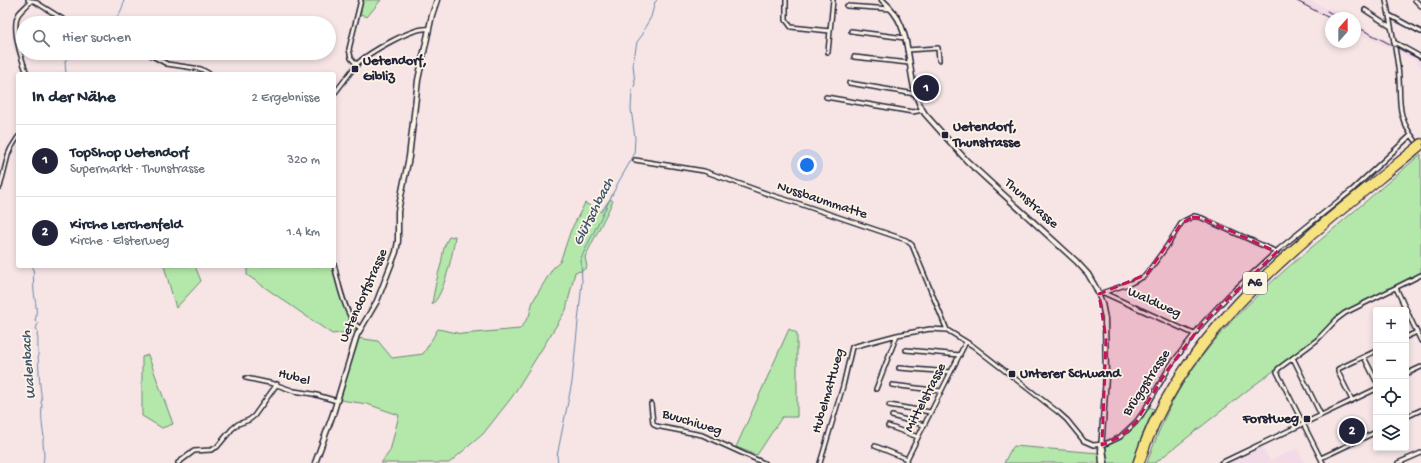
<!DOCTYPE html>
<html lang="de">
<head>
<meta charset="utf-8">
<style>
	body { margin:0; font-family:"Gochi Hand",sans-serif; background:#f6f6f7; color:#1f2937 }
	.controls { position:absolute; right:12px; bottom:12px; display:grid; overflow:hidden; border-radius:4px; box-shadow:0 2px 6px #0003 }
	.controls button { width:36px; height:36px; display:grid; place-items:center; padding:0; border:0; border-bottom:1px solid #e0e1e3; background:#fff; color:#1f2937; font:20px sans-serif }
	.compass { position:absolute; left:1325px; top:12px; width:36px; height:36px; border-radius:50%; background:#fff; box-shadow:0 2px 6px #0003; rotate:21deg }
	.you { position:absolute; left:807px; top:165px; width:14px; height:14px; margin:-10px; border:3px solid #fff; border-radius:50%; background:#1a73e8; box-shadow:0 0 0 6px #1a73e833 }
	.badge { display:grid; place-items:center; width:26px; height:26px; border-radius:50%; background:#22223b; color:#fff; font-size:13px; font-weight:700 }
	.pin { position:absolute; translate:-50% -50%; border:2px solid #fff; box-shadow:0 1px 4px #0006 }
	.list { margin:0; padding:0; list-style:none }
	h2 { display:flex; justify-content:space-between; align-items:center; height:52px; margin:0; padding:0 16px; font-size:17px }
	h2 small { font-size:13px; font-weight:400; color:#747a83 }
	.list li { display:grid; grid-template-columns:26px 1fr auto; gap:12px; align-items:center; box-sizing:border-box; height:72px; padding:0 16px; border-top:1px solid #e0e1e3 }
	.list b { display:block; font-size:15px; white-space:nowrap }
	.list p { margin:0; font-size:13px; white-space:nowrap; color:#747a83 }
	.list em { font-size:13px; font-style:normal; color:#747a83 }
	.icon { flex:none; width:22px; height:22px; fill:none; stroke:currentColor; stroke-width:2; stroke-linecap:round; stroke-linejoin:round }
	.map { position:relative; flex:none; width:1421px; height:463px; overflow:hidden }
	.search { position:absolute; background:#fff; box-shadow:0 2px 6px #0003; left:16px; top:16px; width:320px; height:44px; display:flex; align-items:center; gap:10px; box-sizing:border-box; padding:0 14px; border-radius:22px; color:#747a83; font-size:15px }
	.panel { position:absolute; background:#fff; box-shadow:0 2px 6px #0003; left:16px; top:72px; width:320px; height:196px; border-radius:4px }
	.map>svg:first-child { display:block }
</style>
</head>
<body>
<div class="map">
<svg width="1421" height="463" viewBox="0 0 1421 463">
	<rect width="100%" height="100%" fill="#f7e5e6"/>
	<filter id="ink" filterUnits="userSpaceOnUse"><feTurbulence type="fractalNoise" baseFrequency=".025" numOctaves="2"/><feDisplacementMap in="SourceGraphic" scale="8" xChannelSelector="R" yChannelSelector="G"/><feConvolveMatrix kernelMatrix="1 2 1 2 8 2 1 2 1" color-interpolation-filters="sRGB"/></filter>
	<g filter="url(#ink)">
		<path fill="#f3dae7" d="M1292,0H1309L1327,9L1329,7L1350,18H1331V20Z
			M1355,20L1358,22L1357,24L1392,43L1394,42L1421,57V69L1415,60L1355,32Z
			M1262,446L1270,461L1297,448L1305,463H1226Z"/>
		<path fill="#b4e8aa" stroke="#6b8572" d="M362,0H381L367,17L359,13Z
			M1421,154V275L1345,313L1320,337L1253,386L1155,463H1147C1154,443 1162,423 1171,404C1207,337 1266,285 1324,237C1356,209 1389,182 1421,154Z
			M610,199L613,201L585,257L587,267L582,271L575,272L566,310L512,397L483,434L449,463H381L390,451L399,415L367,404L340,400L357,338L378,341L392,358L423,354L438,329L462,334L520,329L529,316L533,301L553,268L560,262L571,230L585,203L601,212Z
			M455,236C454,250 443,298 432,304C434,290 437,278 441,264C443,254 443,246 449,237Z
			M164,266H195L201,281L176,308Z
			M247,266H333L340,296L357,331L332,334L247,275Z
			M789,329L797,333V417H782L757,455L736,447Z
			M148,355L173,424L162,428L142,416V357Z
			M1148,406L1154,409L1142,436L1133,463H1108L1106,447L1127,434L1141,417L1143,418Z
			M1014,446L1099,453L1100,463H1004L1010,451Z"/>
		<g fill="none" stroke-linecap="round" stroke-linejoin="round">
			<path stroke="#6385a6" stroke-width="1" d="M112,23C118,16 123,10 124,0
				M66,74L65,62L69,53
				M33,266C34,275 33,283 34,292C35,301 38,311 35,321L38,323L36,329L38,331L37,336L38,338C37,345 40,395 42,399L41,403L42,405C41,413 42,428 44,436C41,442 46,454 43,463
				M558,463L557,456L572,382L582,282L581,258L618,183L634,155L635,138L631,109L632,91L635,84L633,64L637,42L643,34L644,29L651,17L655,2L657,0"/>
			<defs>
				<path id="street" d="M28,0L31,1H34L69,23
					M786,0V20L791,27L830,31
					M1386,0C1390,22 1395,44 1398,67C1402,97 1394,114 1415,140
					M1415,0L1421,6
					M847,6L891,9
					M1365,10L1391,27
					M1389,15L1421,32
					M851,31L905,38
					M1394,42L1421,57
					M907,50L938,48L939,60
					M828,52L833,0
					M147,53L167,64L201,69L210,74
					M854,57L909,63
					M357,65L351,58L349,49L361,0
					M27,74C22,60 11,29 18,15C21,10 27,6 31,1
					M849,83L915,94
					M334,94C342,84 349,74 357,64C368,53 414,26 429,29
					M826,97L913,112L922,110
					M635,160L704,171L768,194L797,203L906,240L912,245L947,330
					M0,187L8,155L11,148L18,137
					M334,264C337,278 347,322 360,328
					M1396,288L1421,341
					M1104,293L1194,334
					M1099,294L1131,283L1145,276L1167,246L1182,222L1194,216L1202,218L1277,252
					M1406,337L1417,332
					M906,350L960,355
					M1364,357L1376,381
					M1293,358L1321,415
					M899,368L951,372
					M1406,374L1421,367
					M246,378L274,384L294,391L313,394L337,401
					M892,385L941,391
					M876,389L897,335
					M1352,400L1338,372V369L1376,351
					M651,404L653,423L656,426L702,435L764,463
					M889,405L930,412
					M892,416L924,425
					M1406,417L1421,410
					M888,426L918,437
					M875,446L907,459
					M1321,458L1376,432
					M178,463L194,451L211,450L217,447L232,429L238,424L249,420L254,416L277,384
					M820,463L843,386L852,347L897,335L930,329L947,330L973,346L1058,412L1067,420L1084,441L1093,445L1105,444L1120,437L1136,422L1144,411L1170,366L1203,323L1229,295L1279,249L1352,190L1411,135
					M905,463L966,342
					M1221,463L1376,389
					M1323,463L1277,372L1278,369L1317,340L1337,319L1345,313L1421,275
					M1398,463L1421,453"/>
				<path id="secondary" d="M882,0C890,7 897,15 901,25C913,53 907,87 925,114L967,161L1076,261L1088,274L1096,288L1102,303L1105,319L1106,377L1101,451L1102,463
					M1103,448L1105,463
					M315,463L333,414L357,335L377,301L396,252L398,241V211L409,157L418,80L432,15L437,0"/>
				<path id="highway" d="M1136,463C1180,324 1314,230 1421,142
					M1141,463C1183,328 1316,234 1421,147"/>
			</defs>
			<use href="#street" stroke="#22223b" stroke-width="6"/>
			<use href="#secondary" stroke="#22223b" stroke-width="7"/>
			<use href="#highway" stroke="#22223b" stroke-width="8"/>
			<use href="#street" stroke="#fcf5e5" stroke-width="3"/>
			<use href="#secondary" stroke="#fcf5e5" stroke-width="4"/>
			<use href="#highway" stroke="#f7e281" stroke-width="5.5"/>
			<path stroke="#22223b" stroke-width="1" d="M1295,0L1331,19
				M1327,11L1340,18
				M1355,26L1421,60"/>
		</g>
	</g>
	<path fill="#c2185b" fill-opacity="0.2" stroke="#c2185b" stroke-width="3" stroke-dasharray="8 5" stroke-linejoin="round" d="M1192,217L1202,218L1277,252L1203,323L1166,372L1136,422L1120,437L1102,445L1106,339L1099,294L1147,274L1181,224Z"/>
	<g fill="#22223b" stroke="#fcf5e5" stroke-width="1.5">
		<rect x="351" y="65" width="8" height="8" rx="2"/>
		<rect x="941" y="131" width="8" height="8" rx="2"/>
		<rect x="1008" y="370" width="8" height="8" rx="2"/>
		<rect x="1303" y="415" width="8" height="8" rx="2"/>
	</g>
	<g text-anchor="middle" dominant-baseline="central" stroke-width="3.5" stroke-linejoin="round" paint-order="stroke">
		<rect fill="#fcf5e5" stroke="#63616e" stroke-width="1" x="1243" y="272" width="24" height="22" rx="3"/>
		<g font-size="13" font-weight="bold" fill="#22223b">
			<text x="1255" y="283">A6</text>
		</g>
		<g font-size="14" font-weight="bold" fill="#22223b" stroke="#fcf5e5" text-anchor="start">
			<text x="363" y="61">Uetendorf,<tspan x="363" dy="16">Gibliz</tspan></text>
			<text x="953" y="127">Uetendorf,<tspan x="953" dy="16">Thunstrasse</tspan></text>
			<text x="1020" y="374">Unterer Schwand</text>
			<text x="1299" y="419" text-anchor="end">Forstweg</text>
		</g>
		<g font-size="14" fill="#22223b" stroke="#fcf5e5">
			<text transform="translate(822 201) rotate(18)">Nussbaummatte</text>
			<text transform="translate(1031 204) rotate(42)">Thunstrasse</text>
			<text transform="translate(364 296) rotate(-66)">Uetendorfstrasse</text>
			<text transform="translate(1154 303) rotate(24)">Waldweg</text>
			<text transform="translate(294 378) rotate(15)">Hubel</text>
			<text transform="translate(1147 383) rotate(-57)">Brüggstrasse</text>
			<text transform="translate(829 391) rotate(-74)">Hubelmattweg</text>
			<text transform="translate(926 398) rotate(-63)">Mittelstrasse</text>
			<text transform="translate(692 423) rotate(17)">Buuchiweg</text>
		</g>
		<g font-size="15" font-style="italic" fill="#425471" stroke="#fcf5e5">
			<text transform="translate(594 212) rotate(-63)">Glütschbach</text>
			<text transform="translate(29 365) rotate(-94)">Walenbach</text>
		</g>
	</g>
</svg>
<div class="controls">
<button>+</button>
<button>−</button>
<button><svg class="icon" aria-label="locate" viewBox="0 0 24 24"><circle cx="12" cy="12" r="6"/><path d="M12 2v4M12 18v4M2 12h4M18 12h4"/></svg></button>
<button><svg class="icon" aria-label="layers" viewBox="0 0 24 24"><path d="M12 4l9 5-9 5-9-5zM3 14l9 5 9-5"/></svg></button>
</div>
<svg class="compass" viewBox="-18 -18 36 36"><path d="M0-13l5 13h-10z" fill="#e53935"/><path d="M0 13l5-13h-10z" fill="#747a83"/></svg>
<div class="you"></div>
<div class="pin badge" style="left:926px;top:88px">1</div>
<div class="pin badge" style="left:1352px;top:431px">2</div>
<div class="search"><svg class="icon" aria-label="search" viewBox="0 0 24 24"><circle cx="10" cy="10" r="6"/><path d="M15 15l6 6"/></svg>Hier suchen</div>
<section class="panel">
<h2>In der Nähe<small>2 Ergebnisse</small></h2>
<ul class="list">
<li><span class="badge">1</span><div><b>TopShop Uetendorf</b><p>Supermarkt · Thunstrasse</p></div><em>320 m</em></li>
<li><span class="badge">2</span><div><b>Kirche Lerchenfeld</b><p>Kirche · Elsterweg</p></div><em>1.4 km</em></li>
</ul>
</section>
</div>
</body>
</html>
